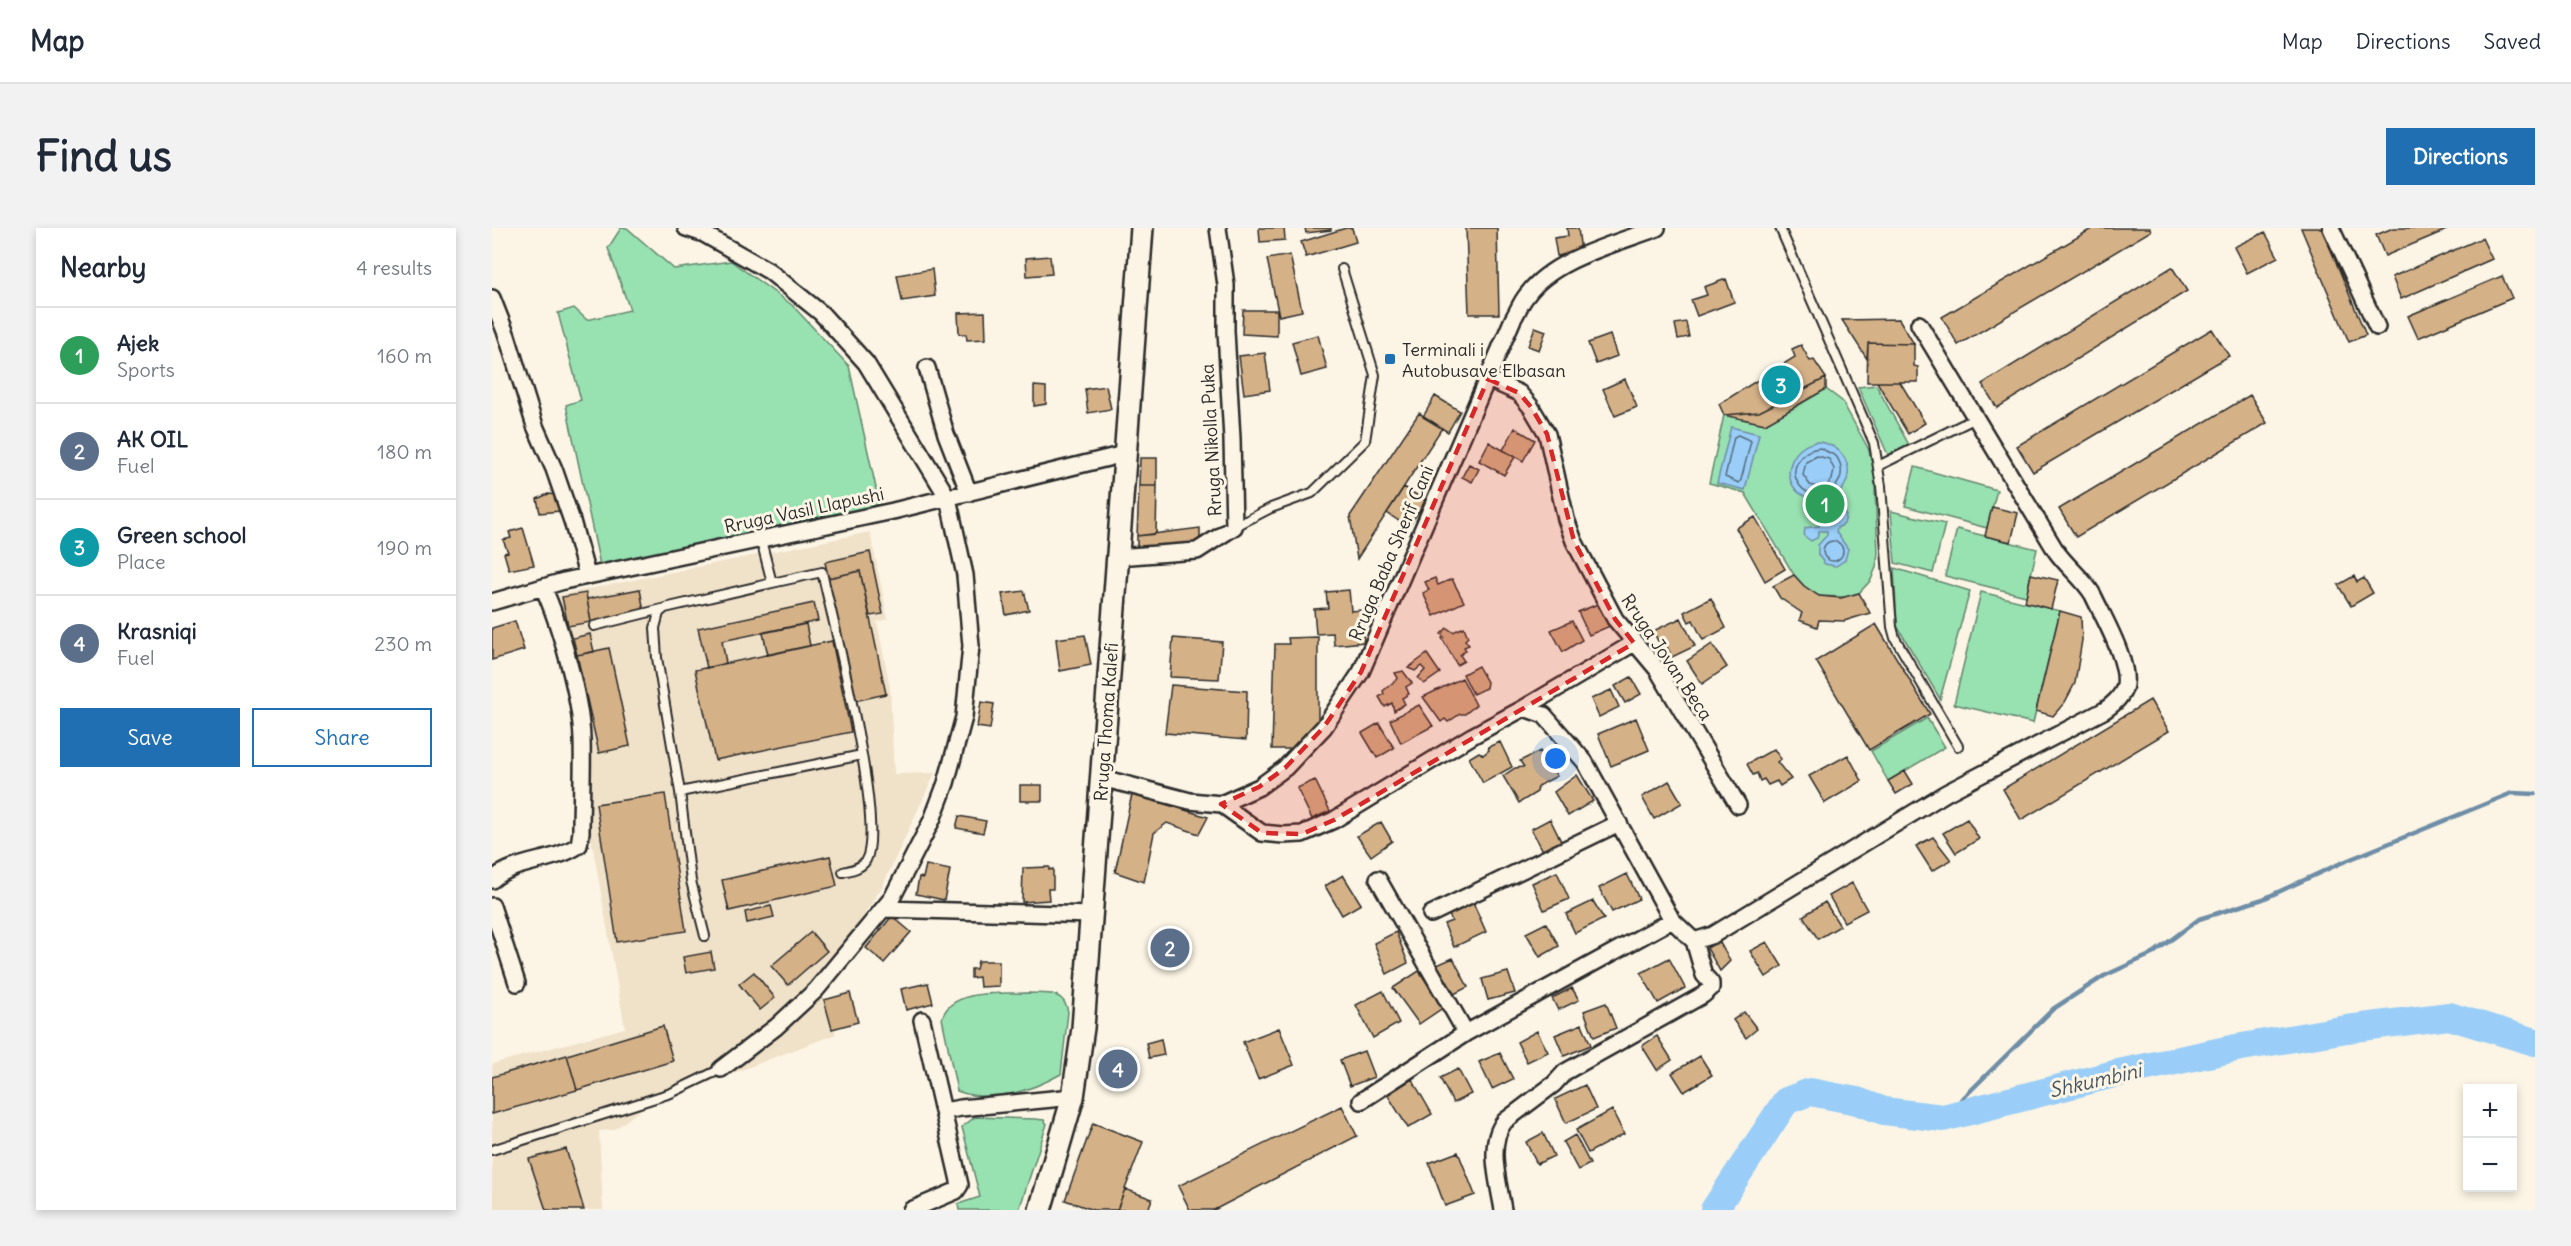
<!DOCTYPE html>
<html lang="en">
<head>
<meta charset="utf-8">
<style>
	body { margin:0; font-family:Delius,sans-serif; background:#f2f2f3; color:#1f2937 }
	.controls { position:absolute; right:18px; bottom:18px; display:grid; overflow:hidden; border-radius:0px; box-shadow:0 3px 9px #0003 }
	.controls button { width:54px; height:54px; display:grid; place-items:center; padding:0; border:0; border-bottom:2px solid #e0e1e3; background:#fff; color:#1f2937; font:30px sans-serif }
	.you { position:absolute; left:1064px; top:531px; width:21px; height:21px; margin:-15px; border:4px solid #fff; border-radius:50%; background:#1a73e8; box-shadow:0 0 0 9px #1a73e833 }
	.badge { display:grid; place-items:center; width:39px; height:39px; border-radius:50%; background:#1f6fb2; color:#fff; font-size:20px; font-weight:700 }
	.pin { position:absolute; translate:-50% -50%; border:3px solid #fff; box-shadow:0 2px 6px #0006 }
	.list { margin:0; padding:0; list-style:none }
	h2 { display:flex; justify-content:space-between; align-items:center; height:78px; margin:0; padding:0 24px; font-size:26px }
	h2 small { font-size:20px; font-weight:400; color:#747a83 }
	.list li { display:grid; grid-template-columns:39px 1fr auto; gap:18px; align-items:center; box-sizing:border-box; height:96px; padding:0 24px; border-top:2px solid #e0e1e3 }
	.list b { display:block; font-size:22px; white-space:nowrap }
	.list p { margin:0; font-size:20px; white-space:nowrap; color:#747a83 }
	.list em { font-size:20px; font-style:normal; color:#747a83 }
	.actions { display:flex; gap:12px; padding:18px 24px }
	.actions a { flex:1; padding:14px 0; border:2px solid #1f6fb2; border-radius:0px; text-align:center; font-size:21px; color:#1f6fb2 }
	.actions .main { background:#1f6fb2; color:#fff }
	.map { position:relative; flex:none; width:2043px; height:982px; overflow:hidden; border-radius:0px }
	header { display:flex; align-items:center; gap:36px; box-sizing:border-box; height:84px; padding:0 30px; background:#fff; border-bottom:2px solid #e0e1e3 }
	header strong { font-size:28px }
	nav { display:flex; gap:33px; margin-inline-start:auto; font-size:21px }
	.intro { display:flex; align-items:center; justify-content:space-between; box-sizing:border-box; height:144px; padding:0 36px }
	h1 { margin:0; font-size:42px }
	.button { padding:15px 27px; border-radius:0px; background:#1f6fb2; color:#fff; font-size:21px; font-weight:700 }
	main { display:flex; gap:36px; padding:0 36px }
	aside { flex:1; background:#fff; border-radius:0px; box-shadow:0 3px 9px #0003 }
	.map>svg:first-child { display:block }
</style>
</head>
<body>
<header>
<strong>Map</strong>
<nav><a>Map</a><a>Directions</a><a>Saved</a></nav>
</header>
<div class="intro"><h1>Find us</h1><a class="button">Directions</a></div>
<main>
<aside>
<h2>Nearby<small>4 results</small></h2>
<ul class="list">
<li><span class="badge" style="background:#2e9e5b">1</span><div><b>Ajek</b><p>Sports</p></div><em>160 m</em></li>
<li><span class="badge" style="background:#5c6f8a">2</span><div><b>AK OIL</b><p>Fuel</p></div><em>180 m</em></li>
<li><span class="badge" style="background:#0f9aa8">3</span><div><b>Green school</b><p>Place</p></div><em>190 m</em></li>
<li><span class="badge" style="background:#5c6f8a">4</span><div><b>Krasniqi</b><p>Fuel</p></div><em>230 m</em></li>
</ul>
<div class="actions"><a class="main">Save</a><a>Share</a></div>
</aside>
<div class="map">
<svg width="2043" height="982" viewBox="0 0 2043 982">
	<rect width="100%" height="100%" fill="#fcf5e5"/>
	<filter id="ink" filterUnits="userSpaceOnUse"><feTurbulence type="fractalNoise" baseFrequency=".0167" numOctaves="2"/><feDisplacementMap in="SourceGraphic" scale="12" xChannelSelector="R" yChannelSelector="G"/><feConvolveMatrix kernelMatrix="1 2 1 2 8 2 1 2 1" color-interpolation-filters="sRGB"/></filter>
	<g filter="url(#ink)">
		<path fill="#f0e1c9" d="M378,304L396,391L385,394L398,459L402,546L443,545L390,659L364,699L323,748L344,806L152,879L122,902L107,903L111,982H0V836L133,800L95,587L94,527L101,525L67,367Z"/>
		<path fill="#98e1b1" stroke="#62866e" stroke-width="1.5" d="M129,0H135L182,41L239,33L300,77L357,138L388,278L108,337L74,177L89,172L66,85L82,80L95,92L138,82L116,20Z
			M1384,157L1417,217L1396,227L1366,159Z
			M1334,161L1350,173L1376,220L1382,241L1386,325L1384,339L1379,352L1367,365L1355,369L1327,368L1312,358L1302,347L1253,265L1217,255L1232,187L1273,196Z
			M1423,239L1505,262L1495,300L1413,278Z
			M1399,283L1453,296L1441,345L1403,335Z
			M1465,301L1545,321L1534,368L1453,348Z
			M1402,340L1478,363L1448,471L1405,398Z
			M1489,364L1568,383L1541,495L1462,476Z
			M1435,490L1453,519L1396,553L1379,523Z
			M535,765C553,766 572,761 576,784L569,846C539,863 499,876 465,863L450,790C460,760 509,766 535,765Z
			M483,889L543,891L552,892L555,896L527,982H467L466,976L488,969L470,899Z"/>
		<path fill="#9acef8" stroke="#6e8da6" stroke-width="1.5" d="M1239,199L1267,206L1253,262L1225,255Z
			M1323,214C1346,213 1364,236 1353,257C1350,263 1344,268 1340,272L1342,277L1351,282L1354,288L1352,296L1345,300L1344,304L1356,321L1353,332L1344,338L1333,336L1326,327V317L1335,307V303H1327L1325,310L1319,313L1312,308L1313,300L1327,298L1329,292L1325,285L1324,275C1318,269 1310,269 1304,262C1289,244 1301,219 1323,214Z"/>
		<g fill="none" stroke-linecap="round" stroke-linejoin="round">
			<path stroke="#576c7d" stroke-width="1.5" d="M1246,207L1259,213L1249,252L1247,255L1233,249L1242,209Z
				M1328,220L1344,228C1357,246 1344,260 1331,273C1324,268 1313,265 1308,258C1295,241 1309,221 1328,220Z
				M1325,228L1337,231L1342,241L1340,252L1331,261L1318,257L1311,247L1314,234Z
				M1331 323a10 10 0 1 1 20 0a10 10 0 1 1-20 0Z"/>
			<path stroke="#6e8da6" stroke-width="4.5" d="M1451,890L1561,781L1612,748L1660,726L1707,691L1771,671L1849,635L2020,565L2043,566"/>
			<path stroke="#9acef8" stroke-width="28" d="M1222,982L1294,873L1318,864L1365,873L1392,883L1451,890L1622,846L1744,820L1855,801L1957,788L2043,814"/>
		</g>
		<path fill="#d5b187" stroke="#2b2b2b" stroke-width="1.5" d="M767,0H792L793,12L768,14Z
			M813,0H839V2L814,5Z
			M854,0H860L864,14L814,29L809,14Z
			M974,0H1005L1007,86H977Z
			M1075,0H1086L1089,24L1065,28L1062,10L1076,8Z
			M1601,0H1658L1659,3L1466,117L1450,89Z
			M1809,0H1830L1874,107L1857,114Z
			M1901,0H1959L1893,28L1884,7Z
			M1773,4L1786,29L1755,45L1742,19Z
			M1990,10L2000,31L1909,71L1900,49Z
			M798,27L810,83L787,88L775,31Z
			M558,28L560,46L535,48L534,30Z
			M1680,39L1695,63L1505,180L1490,156Z
			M440,41L443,68L410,73L405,47Z
			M2010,48L2020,70L1926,110L1916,88Z
			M1234,51L1242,74L1205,88L1199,72L1215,67L1212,59Z
			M751,82H785V108L750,106Z
			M493,84L494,111L475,112L474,106H467L466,85Z
			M1407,91L1422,116L1376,115L1375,131L1350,92Z
			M1194,94L1197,109L1186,111L1183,96Z
			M1043,99L1054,103L1047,122L1036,118Z
			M1720,101L1737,128L1541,244L1525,218Z
			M826,107L835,141L809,148L800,114Z
			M1118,107L1125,128L1104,136L1096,115Z
			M1376,115L1422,116V138L1426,139V154H1375Z
			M1309,117L1318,133L1322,132L1334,150L1267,184L1232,187L1227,176L1303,129L1300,121Z
			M773,125L778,162L752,166L747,128Z
			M1334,150V161L1273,196L1232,187L1267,184Z
			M1133,151L1145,179L1123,188L1111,161Z
			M1385,154H1408L1433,195L1416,206Z
			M542,158L554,159V176L542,178Z
			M614,158L619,181L596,185L593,161Z
			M1758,167L1775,195L1584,309L1567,281Z
			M943,168L968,183L956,204L931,189Z
			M927,185L950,200L865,331L858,288Z
			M1023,200L1043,212L1031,233L1011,222Z
			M997,214L1023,229L1012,247L987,233Z
			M648,230H665V258H647Z
			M977,236L987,241L980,254L970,249Z
			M647,258H665L664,306L645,308Z
			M912,259L934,273L916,299L895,285Z
			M56,266L66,267L68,283L48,285L45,271Z
			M1500,279L1526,285L1519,314L1493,308Z
			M1263,289L1293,341L1273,353L1244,300Z
			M31,300L42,337L17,342L12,325L16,324L11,312L19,310L17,304Z
			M708,300V316L645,325V308Z
			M378,324L391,386L378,388L368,343L336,350L333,334Z
			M368,343L394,466L362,473L336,350Z
			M1539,346L1566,352L1559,381L1533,374Z
			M1302,347L1312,358L1327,368L1349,370L1367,365L1378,385L1352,393L1327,392L1325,399L1307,392L1310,385L1288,370L1281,358Z
			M1862,348L1865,354L1872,350L1881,365L1859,378L1846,357Z
			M943,350L946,357L960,351L972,374L942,388L931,365L937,362L933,354Z
			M148,361L152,384L99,394L95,371Z
			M857,362L859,383L869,382L872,414L842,417L841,405L824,406L822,381L836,380L834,364Z
			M532,363L537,382L514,387L510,366Z
			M94,365L99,394L76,398L70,369Z
			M1219,370L1234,400L1211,412L1201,392L1197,394L1192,384Z
			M322,375L326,393L230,413L234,435L215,440L206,400Z
			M1106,376L1118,398L1097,407L1086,384Z
			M1568,383L1589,389L1590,412L1583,455L1573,474L1561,488L1544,483Z
			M1189,390L1203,418L1180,429L1171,411L1166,413L1161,403Z
			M23,393L32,422L0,432V400Z
			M1080,393L1090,412L1071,424L1059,402Z
			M314,396L318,418L276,427L271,405Z
			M1384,396L1438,486L1377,522L1324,433Z
			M972,399L976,409L973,412L977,417L972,419L974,422L968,427L972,433L965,437L950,410L952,409L949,406L955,400L961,404Z
			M98,406L102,424L85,427L81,410Z
			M593,407L599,437L568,443L564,411Z
			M826,409V495L804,521H780L783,416H797L796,410Z
			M681,410L730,414L727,451L678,449Z
			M340,413L359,504L223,532L203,442Z
			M1220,416L1235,439L1210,456L1195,433Z
			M117,420L138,518L107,525L85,427Z
			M935,426L948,445L932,456L926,450L933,442L929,438L923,443L916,440Z
			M986,438L995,454L994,460L981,466L971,446Z
			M911,443L920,455L914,459L917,466L910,470L913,476L902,483L900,475L893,479L887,469L892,466L891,463L906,450L903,445Z
			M1139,449L1149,466L1133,475L1123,458Z
			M970,450L984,477L973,486H968L956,494L953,491L949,494L931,469Z
			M679,457L755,463L754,512L673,505Z
			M1119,462L1127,479L1107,489L1099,471Z
			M1658,472L1677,503L1529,592L1511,561Z
			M489,474L502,476L498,501L485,499Z
			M927,477L941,498L909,515L898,492Z
			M1144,490L1157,522L1119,538L1106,506Z
			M887,495L902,520L885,530L870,505Z
			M1008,514L1020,539L991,555L977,530L987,524L991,527L997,522L996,519Z
			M1282,521L1289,531L1285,534L1299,551L1288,558L1285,553L1276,557L1272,551L1268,553L1265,545L1261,547L1255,536Z
			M1048,523L1065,548L1046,558L1045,564L1027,575L1011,548L1023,540L1032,539L1028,533Z
			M1356,527L1370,553L1333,575L1317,548Z
			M1413,543L1421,556L1404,566L1396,553Z
			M1085,547L1101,573L1076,588L1062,564Z
			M823,552L838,583L820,591L805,560Z
			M1177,553L1190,575L1162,591L1150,569Z
			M528,557H550V573H528Z
			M173,566L194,703L125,714L104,576Z
			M640,566L716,589L707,606L675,595L662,605L652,654L623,644Z
			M467,588L494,593L491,605L464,600Z
			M1058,591L1071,617L1053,626L1039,601Z
			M1475,591L1487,611L1464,625L1451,605Z
			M889,594L900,613L879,628L865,608Z
			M1441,609L1459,632L1440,643L1424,618Z
			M338,628L345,658L237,683L230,652Z
			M434,637L458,642L452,672L424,666L427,649L431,650Z
			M557,639V642L561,641V661H556L557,672L530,674L531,640Z
			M1065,644L1077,671L1052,682L1040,655Z
			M1135,646L1147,671L1120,684L1107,660Z
			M851,647L869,676L850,687L833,658Z
			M1360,655L1375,682L1352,694L1337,668Z
			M980,672L994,704L962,719L952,696L960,693L955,683Z
			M1101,673L1112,691L1083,705L1074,686Z
			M1333,674L1348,698L1326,711L1311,688Z
			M279,678L282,689L255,695L253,684Z
			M400,688L419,704L392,735L374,720Z
			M1054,695L1067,718L1048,729L1034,705Z
			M319,704L335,723L296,757L279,738Z
			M904,704L916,735L895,746L882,715Z
			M1227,713L1238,733L1228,743L1215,720Z
			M1275,714L1290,738L1274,749L1258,723Z
			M219,724L222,740L194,745L191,729Z
			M961,730L976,759L960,767L945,737Z
			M1177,730L1193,760L1166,775L1149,745Z
			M486,733H507V758L488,759L487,749L479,750V741H484Z
			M927,743L952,779L927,796L901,760Z
			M262,744L283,770L268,782L247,756Z
			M1016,744L1023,765L996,772L990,751Z
			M436,755L441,775L414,782L409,761Z
			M1080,760L1087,772L1066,782L1060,770Z
			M891,763L907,795L881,810L864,777Z
			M358,765L366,794L340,801L332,772Z
			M1114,775L1124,800L1102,809L1092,783Z
			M1252,784L1265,801L1254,810L1241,792Z
			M1090,796L1099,817L1072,828L1063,807Z
			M171,798L181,833L85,862L75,827Z
			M787,800L802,837L766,851L751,814Z
			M1045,803L1056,824L1035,834L1025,814Z
			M1165,808L1180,832L1165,842L1150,818Z
			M669,811L672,827L657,830L654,815Z
			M872,823L882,849L858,858L848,832Z
			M1008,825L1021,851L1000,861L987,834Z
			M75,827L85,862L0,886V849Z
			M1208,828L1220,847L1192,864L1180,845Z
			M615,830L640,835L636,853L611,848Z
			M966,841L979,866L961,875L948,850Z
			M920,851L940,886L916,900L895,866Z
			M1093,857L1104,881L1074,895L1063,871Z
			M850,878L865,908L722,982H698L686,958Z
			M1120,882L1132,906L1096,925L1084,902Z
			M601,895L651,914L625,982H601L573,972Z
			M1051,905L1062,928L1045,936L1034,914Z
			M1083,907L1098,936L1086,942L1071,914Z
			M74,921L92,982H54L37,931Z
			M966,924L983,967L953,978L937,935Z
			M633,961L660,971L656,982H625Z"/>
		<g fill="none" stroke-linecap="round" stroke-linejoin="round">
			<defs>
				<path id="lane" d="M1288,0L1382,215L1389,258L1400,399L1403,410L1466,518
					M1386,238L1484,190
					M742,299L779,280L820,265L873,213L883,147L850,41
					M280,355L330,344C341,394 394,595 374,632C370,640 359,642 351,644
					M102,398L170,381
					M188,564L370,527
					M213,708L199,653L188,564L165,430L163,400L167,385L173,380L280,355L269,312
					M0,922L179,865L229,841"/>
				<path id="street" d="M194,0L212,6L277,43L329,85L374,135L456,270L473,347L479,418L472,489L454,555L440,592L400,670L324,762L284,799L229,841
					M1839,0L1885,99
					M0,70L15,108L43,198L62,241L80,293L95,347
					M435,140L454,206L477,265
					M996,151L1027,165L1039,179L1055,206L1074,291L1082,313L1123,391L1165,441L1246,577
					M625,329L705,323L742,299L740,211L734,103V57L726,0
					M0,374L72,353L401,283L632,226
					M1032,480L1142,415
					M610,550L698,573L729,576L767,559L793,540L832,499L869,444L1021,91C1026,83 1029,74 1035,67C1062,30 1124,16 1165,0
					M729,576L770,605L791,607L810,606L842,592L980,508L1032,480L1052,487L1093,534L1180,692L1202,713L1212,747L1219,755V760L1211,767L1073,844L1062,856L1013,893C994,915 1007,956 1011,982
					M886,651L974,805
					M0,652C24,631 61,635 87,617L89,604C89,573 91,542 90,511C89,471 68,396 51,359
					M0,678L25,755
					M392,681L600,687
					M939,686L1127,595
					M1202,713L1221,707L1454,565L1613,482C1620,477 1628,471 1632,461C1640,438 1611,389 1601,367C1591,350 1575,339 1564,323L1427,96
					M869,873L974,805L1180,692
					M452,883L469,880L581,869
					M419,982L464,963L468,957L430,792"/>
				<path id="secondary" d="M548,982L581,869L591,800L650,0"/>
			</defs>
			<use href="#lane" stroke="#2b2b2b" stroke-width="12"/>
			<use href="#street" stroke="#2b2b2b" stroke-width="20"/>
			<use href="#secondary" stroke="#2b2b2b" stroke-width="26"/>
			<use href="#lane" stroke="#fcf5e5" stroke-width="8"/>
			<use href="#street" stroke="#fcf5e5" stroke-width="15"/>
			<use href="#secondary" stroke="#fcf5e5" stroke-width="21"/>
		</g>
	</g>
	<path fill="#d62828" fill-opacity="0.2" stroke="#d62828" stroke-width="4.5" stroke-dasharray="12 8" stroke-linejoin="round" d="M996,151L1027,165L1039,179L1055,206L1082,313L1123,391L1142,415L842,592L810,606L770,605L729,576L767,559L793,540L832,499L869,444Z"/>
	<rect fill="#1f6fb2" stroke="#fcf5e5" stroke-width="2" x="892" y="125" width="12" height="12" rx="3"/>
	<g text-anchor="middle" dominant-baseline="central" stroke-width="6" stroke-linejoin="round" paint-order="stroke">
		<g font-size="18" fill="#2b2b2b" stroke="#fcf5e5" text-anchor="start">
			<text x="910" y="121">Terminali i<tspan x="910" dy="21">Autobusave Elbasan</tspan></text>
		</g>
		<g font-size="18" fill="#2b2b2b" stroke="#fcf5e5">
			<text transform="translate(719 212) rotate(-93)">Rruga Nikolla Puka</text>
			<text transform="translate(312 282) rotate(-12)">Rruga Vasil Llapushi</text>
			<text transform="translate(899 325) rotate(-67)">Rruga Baba Sherif Cani</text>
			<text transform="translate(1175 429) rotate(56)">Rruga Jovan Beca</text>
			<text transform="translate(614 494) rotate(-86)">Rruga Thoma Kalefi</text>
		</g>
		<g font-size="20" font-style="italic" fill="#47545e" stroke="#fcf5e5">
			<text transform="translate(1603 852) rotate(-13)">Shkumbini</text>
		</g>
	</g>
</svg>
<div class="controls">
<button>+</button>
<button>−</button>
</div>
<div class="you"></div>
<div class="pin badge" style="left:1333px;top:276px;background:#2e9e5b">1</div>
<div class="pin badge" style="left:678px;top:720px;background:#5c6f8a">2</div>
<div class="pin badge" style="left:1289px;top:157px;background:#0f9aa8">3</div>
<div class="pin badge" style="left:626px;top:841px;background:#5c6f8a">4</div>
</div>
</main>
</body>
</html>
